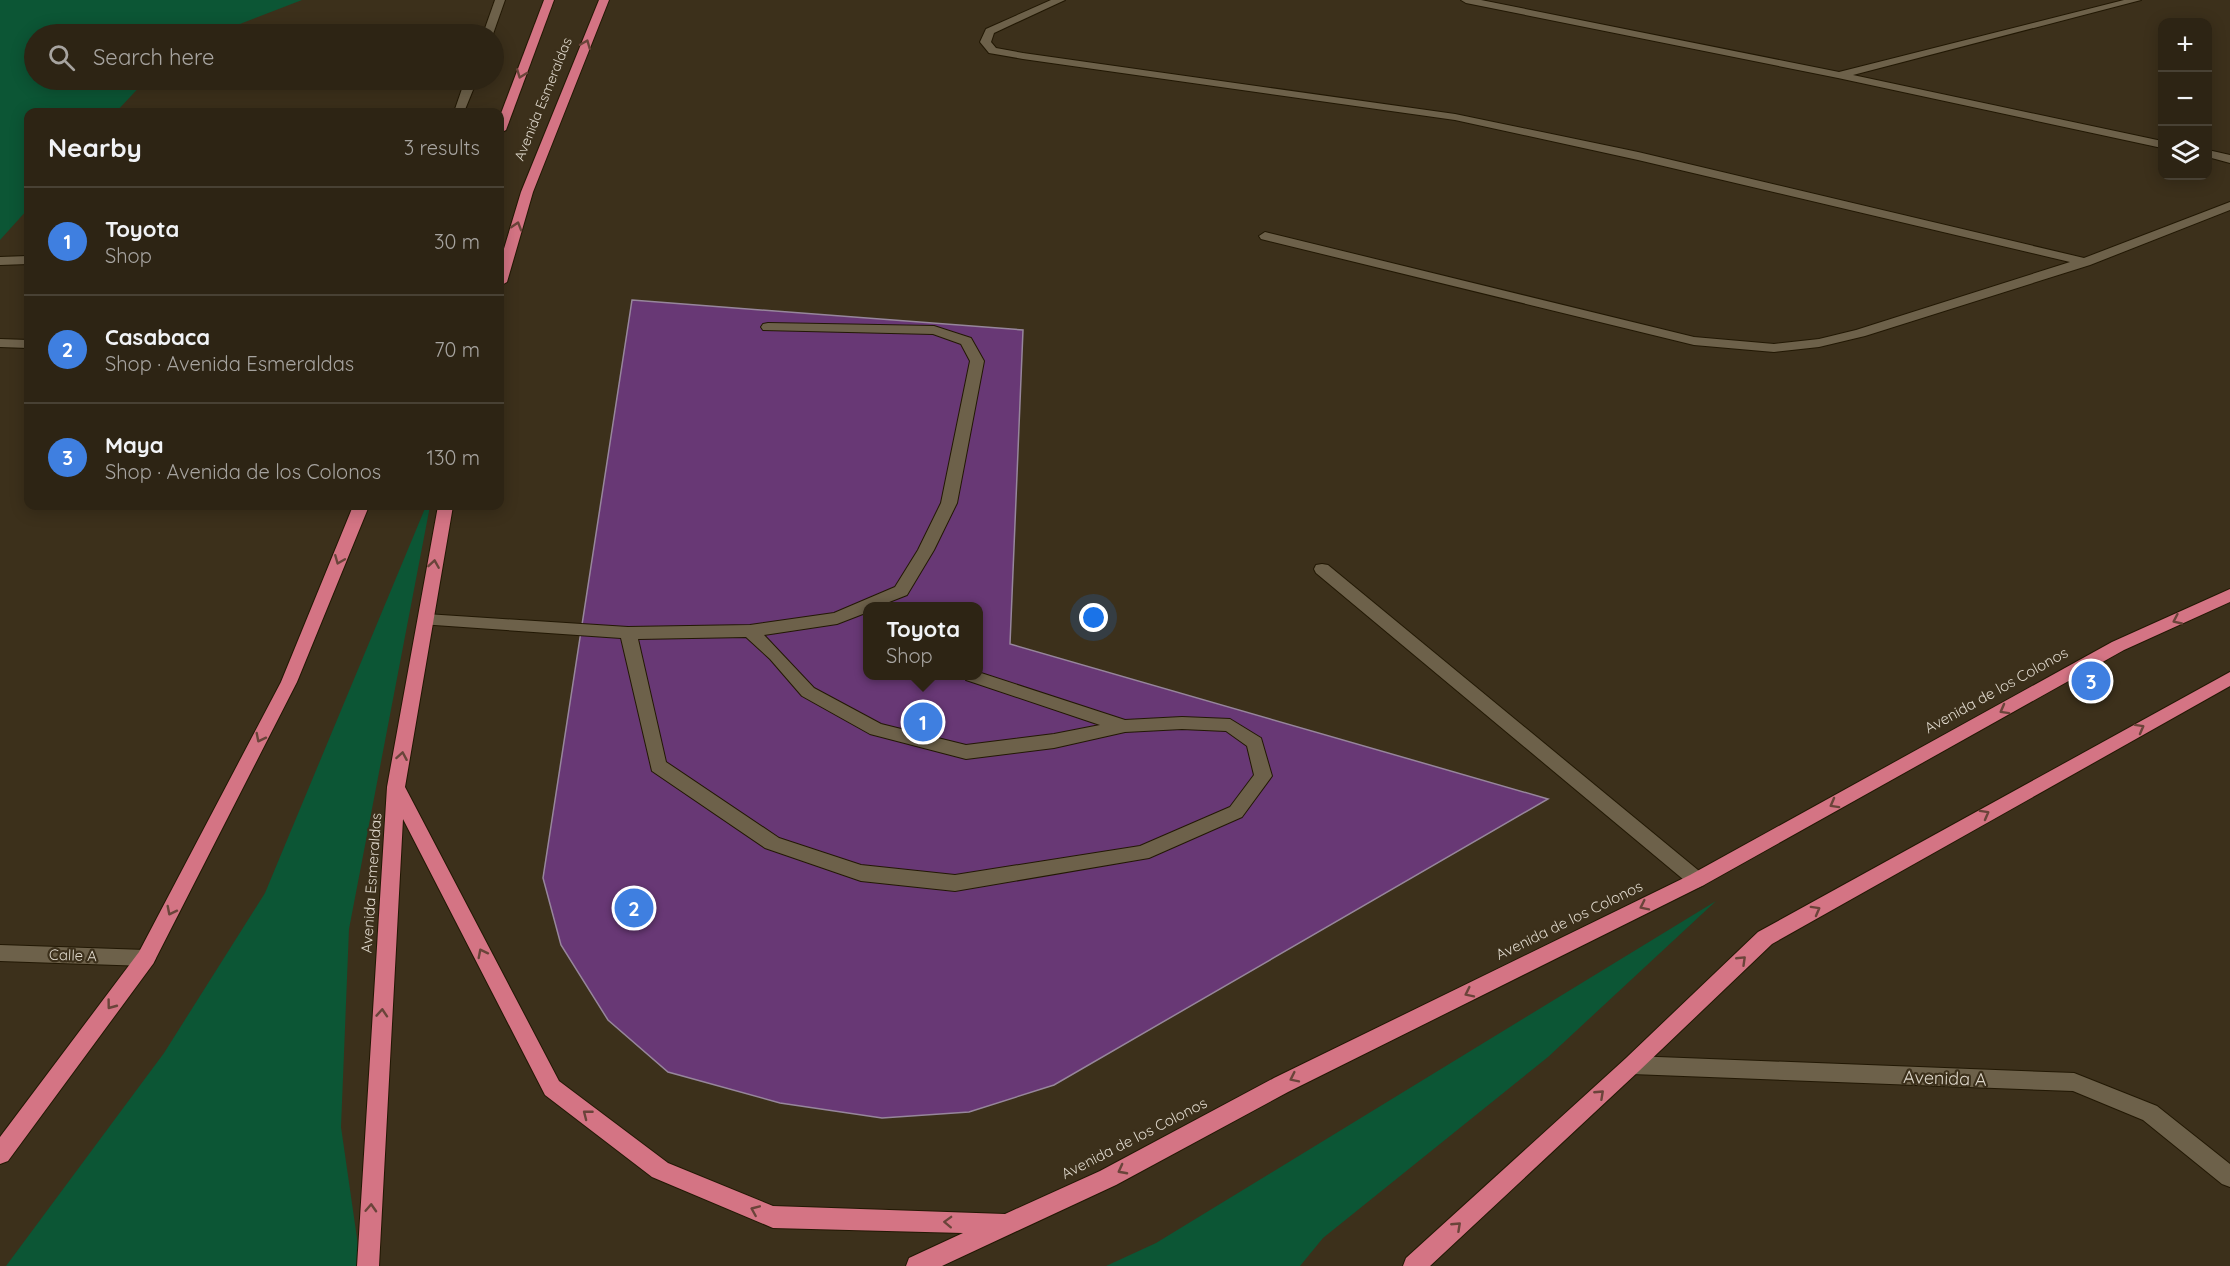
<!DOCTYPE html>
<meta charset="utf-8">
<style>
body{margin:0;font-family:Quicksand,sans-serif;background:#352c1d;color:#f1f3f6}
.controls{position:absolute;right:18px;top:18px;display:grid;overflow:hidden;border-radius:12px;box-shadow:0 3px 15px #0003}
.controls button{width:54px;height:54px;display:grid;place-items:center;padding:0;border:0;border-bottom:2px solid #484134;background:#2d2414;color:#f1f3f6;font:30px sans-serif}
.you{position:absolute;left:1094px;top:618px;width:21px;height:21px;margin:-15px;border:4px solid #fff;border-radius:50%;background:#1a73e8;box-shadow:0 0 0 9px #1a73e833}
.badge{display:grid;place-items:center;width:39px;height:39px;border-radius:50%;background:#53d396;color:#fff;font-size:20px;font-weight:700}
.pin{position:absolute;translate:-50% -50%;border:3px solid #fff;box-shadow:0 2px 6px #0006}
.popup{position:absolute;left:863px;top:602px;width:120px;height:78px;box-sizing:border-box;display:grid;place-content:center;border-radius:12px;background:#2d2414;filter:drop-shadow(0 2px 4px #0005);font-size:20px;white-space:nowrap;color:#a7a4a0}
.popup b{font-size:22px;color:#f1f3f6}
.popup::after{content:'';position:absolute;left:50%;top:100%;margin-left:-12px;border:12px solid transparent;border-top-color:#2d2414}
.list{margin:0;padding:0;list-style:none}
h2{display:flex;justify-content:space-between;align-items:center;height:78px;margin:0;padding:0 24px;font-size:26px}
h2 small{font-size:20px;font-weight:400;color:#a7a4a0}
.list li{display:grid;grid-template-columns:39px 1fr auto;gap:18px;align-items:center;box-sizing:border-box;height:108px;padding:0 24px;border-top:2px solid #484134}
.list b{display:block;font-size:22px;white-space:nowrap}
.list p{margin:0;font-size:20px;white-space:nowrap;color:#a7a4a0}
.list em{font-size:20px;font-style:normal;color:#a7a4a0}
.icon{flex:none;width:33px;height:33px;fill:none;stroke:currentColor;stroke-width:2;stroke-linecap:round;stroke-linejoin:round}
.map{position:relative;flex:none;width:2230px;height:1266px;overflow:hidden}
.search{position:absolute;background:#2d2414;box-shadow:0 3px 15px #0003;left:24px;top:24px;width:480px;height:66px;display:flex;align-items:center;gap:15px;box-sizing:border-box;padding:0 21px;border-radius:33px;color:#a7a4a0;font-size:22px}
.panel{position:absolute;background:#2d2414;box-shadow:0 3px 15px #0003;left:24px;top:108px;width:480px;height:402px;border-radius:12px}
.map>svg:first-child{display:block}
.green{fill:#0c5635}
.building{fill:#683875;stroke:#97869c;stroke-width:1.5;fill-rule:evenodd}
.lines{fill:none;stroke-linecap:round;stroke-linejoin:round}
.service-casing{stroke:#221804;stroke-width:2}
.minor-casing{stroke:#221804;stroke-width:2}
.trunk-casing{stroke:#221804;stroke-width:2}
.service{fill:#6d614a;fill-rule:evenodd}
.minor{fill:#6d614a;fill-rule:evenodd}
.trunk{fill:#d47484;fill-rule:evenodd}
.oneway{stroke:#6a443a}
.labels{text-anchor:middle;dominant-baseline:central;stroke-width:4.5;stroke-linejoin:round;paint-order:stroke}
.far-street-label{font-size:14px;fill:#dfd8cc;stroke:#3c301b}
.street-label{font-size:15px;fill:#dfd8cc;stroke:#3c301b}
.near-street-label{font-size:18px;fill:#dfd8cc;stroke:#3c301b}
</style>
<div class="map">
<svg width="2230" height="1266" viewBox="0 0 2230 1266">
<rect width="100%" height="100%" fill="#3c301b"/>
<g class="green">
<path d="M0,0H302L214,34H34V80H146L116,112H28V209L0,240Z"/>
<path d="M426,506H430L349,929L341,1127L361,1266H6L164,1053L265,893Z"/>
<path d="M1716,901L1548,1057L1323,1238L1300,1266H1106L1156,1243Z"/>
</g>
<path class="building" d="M632,300L1023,330L1010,644L1548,799L1054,1085L969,1112L882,1118L780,1103L668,1072L608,1020L561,945L543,878ZM868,606H978V676H868Z"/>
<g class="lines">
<g class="service-casing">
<g id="service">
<path d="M495,0H505L493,34H483Z"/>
<path d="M465,80H477L464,112H454Z"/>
<path d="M28,256V264L0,265V257Z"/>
<path d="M768,323L934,326L971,338L984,361L957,503L934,550L907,595L879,606H868V612L837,624L764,635L814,688L881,724L966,745L1054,734L1100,725L966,680L964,676H978V672L1125,720L1182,717L1230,719L1261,738L1272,776L1242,817L1149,858L955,891L861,881L765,848L652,771L621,638L420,624L418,620L420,616L426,614L628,627L750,625L834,613L895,587L918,550L941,503L970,361L961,344L933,334L763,330L761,327L763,324ZM746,637L770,659L802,696L870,734L966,759L1054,748L1125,732L1182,729L1226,731L1247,746L1254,775L1230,807L1140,846L955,875L861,865L779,838L666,762L638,639Z"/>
<path d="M0,339L28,340V348L0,347Z"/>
<path d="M1322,564L1328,565L1704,875L1706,880L1704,885L1697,888L1690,885L1316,573L1314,569L1316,565Z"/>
</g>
</g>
<g class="minor-casing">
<g id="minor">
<path d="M1051,0H1065L994,33L991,42L996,48L1023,53L1455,114L1638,152L2084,258L2230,202V210L2090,265L1865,336L1819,347L1774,352L1694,345L1261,239L1259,236L1265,232L1694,337L1774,344L1819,339L1856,330L2070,262L1638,160L1455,120L1023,59L989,53L980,42L986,29Z"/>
<path d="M1461,0H1481L1839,72L2124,0H2141L1853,75L2162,141V148L1838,78L1466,3Z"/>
<path d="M2208,150L2230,155V163L2208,157Z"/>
<path d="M0,945L146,950L153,952L156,958L153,964L146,966L0,961Z"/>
<path d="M1632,1056L2074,1073L2157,1106L2230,1164V1187L2222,1184L2143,1120L2073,1091L1632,1074L1625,1071L1622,1065L1625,1059Z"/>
</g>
</g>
<g class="trunk-casing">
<g id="trunk">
<path d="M544,0H554L506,130L500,133V116Z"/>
<path d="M599,0H609L533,192L507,282L500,286V262L521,192Z"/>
<path d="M353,506H369L297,682L153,964L8,1161L0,1164V1137L139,952L281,682Z"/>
<path d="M438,506H453L405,787L559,1081L668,1163L773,1206L1005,1214L1100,1171L1274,1078L1690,875L2112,642L2230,589V602L2124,650L1704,885L1288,1092L1116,1185L942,1266H906L909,1258L963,1233L773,1228L652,1177L545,1095L403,819L379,1266H357L387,787Z"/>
<path d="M2230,672V686L1772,944L1639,1071L1430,1266H1403L1406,1258L1625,1059L1758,932Z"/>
</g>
</g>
<use href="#service" class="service"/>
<use href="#minor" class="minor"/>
<use href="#trunk" class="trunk"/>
</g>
<defs><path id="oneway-chevron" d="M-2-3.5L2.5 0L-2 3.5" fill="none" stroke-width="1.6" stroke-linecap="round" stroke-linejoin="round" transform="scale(1.5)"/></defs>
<g class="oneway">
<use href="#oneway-chevron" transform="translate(586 44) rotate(-68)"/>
<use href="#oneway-chevron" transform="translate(521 74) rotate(111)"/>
<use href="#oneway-chevron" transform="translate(517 226) rotate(-73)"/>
<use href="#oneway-chevron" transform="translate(339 560) rotate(112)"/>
<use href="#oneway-chevron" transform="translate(434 564) rotate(-81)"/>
<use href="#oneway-chevron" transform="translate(2177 620) rotate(155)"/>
<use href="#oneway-chevron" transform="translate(2004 710) rotate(151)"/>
<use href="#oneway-chevron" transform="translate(2140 728) rotate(-29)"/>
<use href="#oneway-chevron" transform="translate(260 738) rotate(117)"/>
<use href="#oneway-chevron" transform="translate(402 756) rotate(-80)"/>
<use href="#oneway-chevron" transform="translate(1834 804) rotate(151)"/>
<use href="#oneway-chevron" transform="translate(1985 814) rotate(-29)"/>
<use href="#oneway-chevron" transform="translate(1644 906) rotate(154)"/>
<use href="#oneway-chevron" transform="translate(1816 910) rotate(-29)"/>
<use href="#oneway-chevron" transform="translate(171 911) rotate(117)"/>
<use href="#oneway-chevron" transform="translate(482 953) rotate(-117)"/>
<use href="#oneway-chevron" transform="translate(1742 960) rotate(-44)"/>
<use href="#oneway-chevron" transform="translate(1469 993) rotate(154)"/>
<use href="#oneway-chevron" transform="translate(111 1005) rotate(127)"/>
<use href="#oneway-chevron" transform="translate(382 1013) rotate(-86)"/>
<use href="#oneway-chevron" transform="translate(1294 1078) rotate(154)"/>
<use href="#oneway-chevron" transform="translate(1600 1094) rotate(-43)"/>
<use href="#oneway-chevron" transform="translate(587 1114) rotate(-142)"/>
<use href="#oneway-chevron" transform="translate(1122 1170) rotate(152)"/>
<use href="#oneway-chevron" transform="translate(371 1208) rotate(-87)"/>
<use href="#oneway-chevron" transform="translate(755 1210) rotate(-157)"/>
<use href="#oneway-chevron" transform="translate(948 1222) rotate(-178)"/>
<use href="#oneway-chevron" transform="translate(1457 1226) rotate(-43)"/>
</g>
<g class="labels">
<g class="far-street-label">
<text transform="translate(543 99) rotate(-68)">Avenida Esmeraldas</text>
</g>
<g class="street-label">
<text transform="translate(1996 690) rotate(-29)">Avenida de los Colonos</text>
<text transform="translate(371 883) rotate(-86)">Avenida Esmeraldas</text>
<text transform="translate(1569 920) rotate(-26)">Avenida de los Colonos</text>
<text transform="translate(73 955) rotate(2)">Calle A</text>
<text transform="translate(1134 1138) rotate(-27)">Avenida de los Colonos</text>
</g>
<g class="near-street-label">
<text transform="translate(1945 1078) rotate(2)">Avenida A</text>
</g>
</g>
</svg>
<div class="controls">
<button>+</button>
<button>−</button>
<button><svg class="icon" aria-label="layers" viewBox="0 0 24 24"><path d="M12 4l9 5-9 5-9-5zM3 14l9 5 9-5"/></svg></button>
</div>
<div class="you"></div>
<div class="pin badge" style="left:923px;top:722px;background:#3f7fe0">1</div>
<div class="popup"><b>Toyota</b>Shop</div>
<div class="pin badge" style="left:634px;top:908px;background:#3f7fe0">2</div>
<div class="pin badge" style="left:2091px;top:681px;background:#3f7fe0">3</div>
<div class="search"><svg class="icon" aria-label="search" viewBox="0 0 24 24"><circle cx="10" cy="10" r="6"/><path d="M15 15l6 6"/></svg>Search here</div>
<section class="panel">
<h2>Nearby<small>3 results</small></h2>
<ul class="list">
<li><span class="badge" style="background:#3f7fe0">1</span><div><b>Toyota</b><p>Shop</p></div><em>30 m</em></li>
<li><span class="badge" style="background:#3f7fe0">2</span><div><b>Casabaca</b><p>Shop · Avenida Esmeraldas</p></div><em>70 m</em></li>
<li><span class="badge" style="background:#3f7fe0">3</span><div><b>Maya</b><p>Shop · Avenida de los Colonos</p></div><em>130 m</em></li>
</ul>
</section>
</div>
